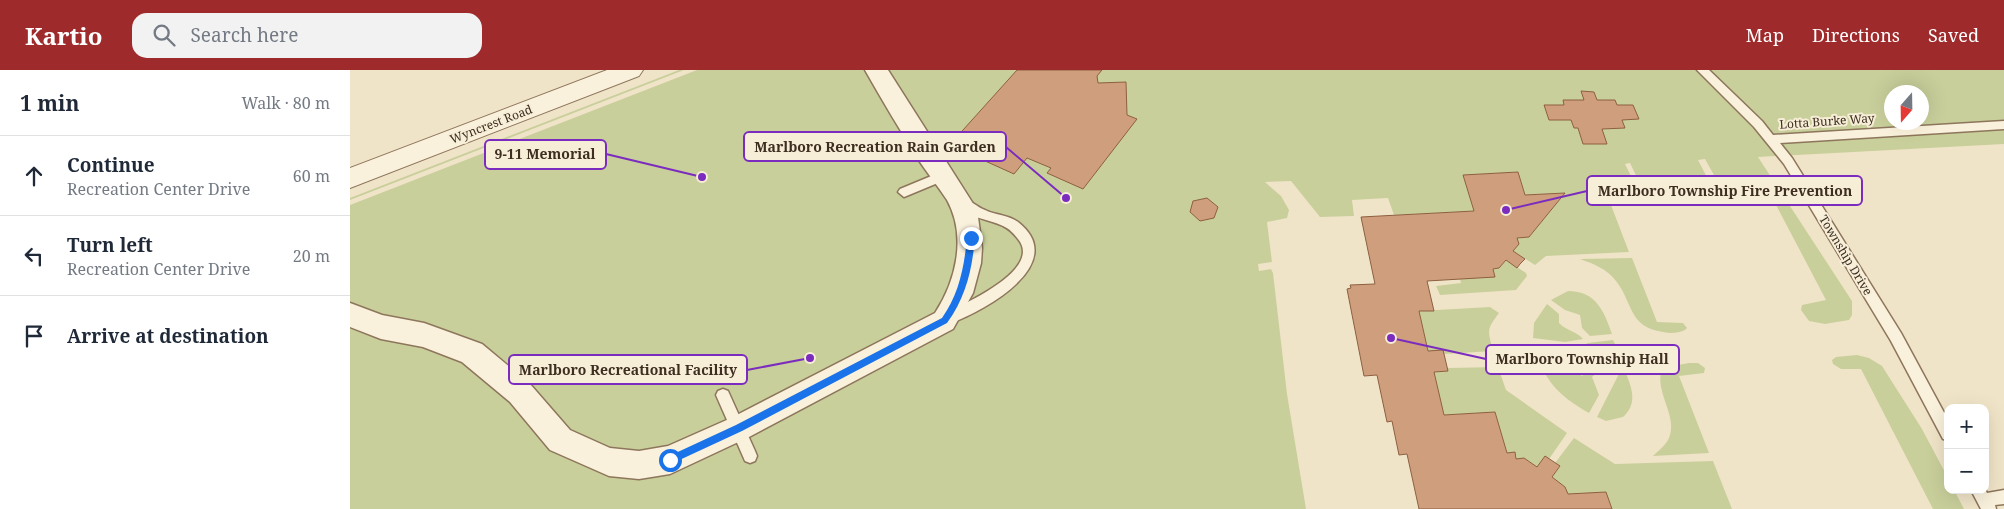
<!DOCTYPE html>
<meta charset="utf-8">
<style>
body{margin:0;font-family:"Noto Serif",serif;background:#f2f2f3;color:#1f2937}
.controls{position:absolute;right:15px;bottom:15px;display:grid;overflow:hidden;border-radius:10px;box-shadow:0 5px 20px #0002}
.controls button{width:45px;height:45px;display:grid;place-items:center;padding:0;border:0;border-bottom:1px solid #e0e1e3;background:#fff;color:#1f2937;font:25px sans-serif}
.compass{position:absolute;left:1534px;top:15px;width:45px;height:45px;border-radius:50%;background:#fff;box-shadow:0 5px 20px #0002;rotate:200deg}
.stop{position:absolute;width:15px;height:15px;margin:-11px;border:4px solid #1a73e8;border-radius:50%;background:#fff}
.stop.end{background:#1a73e8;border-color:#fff;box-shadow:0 1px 5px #0008}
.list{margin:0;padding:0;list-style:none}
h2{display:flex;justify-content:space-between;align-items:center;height:65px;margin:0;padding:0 20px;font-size:21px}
h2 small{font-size:16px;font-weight:400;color:#747a83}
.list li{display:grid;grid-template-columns:32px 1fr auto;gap:15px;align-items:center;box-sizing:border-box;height:80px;padding:0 20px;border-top:1px solid #e0e1e3}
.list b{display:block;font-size:19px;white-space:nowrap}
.list p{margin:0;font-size:16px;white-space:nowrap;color:#747a83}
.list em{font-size:16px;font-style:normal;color:#747a83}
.icon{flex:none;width:28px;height:28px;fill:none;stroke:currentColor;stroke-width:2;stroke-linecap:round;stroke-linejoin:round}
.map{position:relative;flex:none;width:1654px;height:439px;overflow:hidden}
header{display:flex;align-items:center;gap:30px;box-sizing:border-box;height:70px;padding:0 25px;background:#9e2a2b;color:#fff}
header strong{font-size:24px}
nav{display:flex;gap:28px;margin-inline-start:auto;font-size:18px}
.search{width:350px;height:45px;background:#f2f2f3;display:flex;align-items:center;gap:12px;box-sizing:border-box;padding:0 18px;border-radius:15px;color:#747a83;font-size:19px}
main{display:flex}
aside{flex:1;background:#fff}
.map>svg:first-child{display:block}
.green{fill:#c9cf9b;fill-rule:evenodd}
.building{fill:#cf9f7d;stroke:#8d5f41}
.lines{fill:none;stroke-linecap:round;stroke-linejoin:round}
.service-casing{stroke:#8d765c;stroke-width:3}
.minor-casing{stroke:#8d765c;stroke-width:3}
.tertiary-casing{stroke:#8d765c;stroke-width:2}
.service{fill:#faf1dc;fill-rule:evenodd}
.minor{fill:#faf1dc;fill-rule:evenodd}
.tertiary{fill:#faf1dc;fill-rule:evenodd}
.route{fill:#1a73e8}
.labels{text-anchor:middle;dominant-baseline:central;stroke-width:4;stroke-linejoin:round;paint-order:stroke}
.street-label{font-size:12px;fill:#3d2e20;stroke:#f7eed8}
.leader{fill:none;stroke:#7b2cbf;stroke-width:2}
.callout-dot{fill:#7b2cbf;stroke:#f7eed8;stroke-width:2}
.callout{fill:#f7eed8;stroke:#7b2cbf;stroke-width:2}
.callout-label{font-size:14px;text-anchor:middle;font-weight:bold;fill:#3d2e20}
</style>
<header>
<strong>Kartio</strong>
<div class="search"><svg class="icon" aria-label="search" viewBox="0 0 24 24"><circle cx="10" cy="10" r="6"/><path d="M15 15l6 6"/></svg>Search here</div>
<nav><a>Map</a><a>Directions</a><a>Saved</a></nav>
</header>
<main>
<aside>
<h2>1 min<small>Walk · 80 m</small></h2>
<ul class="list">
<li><svg class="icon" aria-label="ahead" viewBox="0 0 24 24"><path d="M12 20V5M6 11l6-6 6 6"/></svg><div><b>Continue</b><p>Recreation Center Drive</p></div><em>60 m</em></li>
<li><svg class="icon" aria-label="left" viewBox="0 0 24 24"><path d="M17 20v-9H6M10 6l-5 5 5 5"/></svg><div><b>Turn left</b><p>Recreation Center Drive</p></div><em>20 m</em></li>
<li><svg class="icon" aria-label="arrive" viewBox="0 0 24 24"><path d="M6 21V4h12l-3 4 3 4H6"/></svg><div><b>Arrive at destination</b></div></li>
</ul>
</aside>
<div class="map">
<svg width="1654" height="439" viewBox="0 0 1654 439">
<rect width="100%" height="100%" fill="#f0e4c8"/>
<g class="green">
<path d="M329,0H334L0,130V128Z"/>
<path d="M347,0H1654V74L1408,87L1502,231V245L1499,250L1475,254L1459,251L1451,240L1452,235L1476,230L1415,114L1370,116L1355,89L1348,90L1362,117L1329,118L1326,111L1317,112L1320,119L1293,120L1280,93L1275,94L1288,120L1256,122L1279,182L1196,186L1185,195L1163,181L1169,174L1167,168L1179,167L1215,123L1175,125L1168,102L1113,105L1124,141L1044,145L1038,128L1002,130L1004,146L970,147L941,111L915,112L931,126L939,140L937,148L917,152L922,192L908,194L909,201L921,199L923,203L937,324L956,439H0V135ZM1542,22H1572V52H1542Z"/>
<path d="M1282,188L1307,252L1333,253L1337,258L1335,260C1329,263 1320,264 1313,262C1278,257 1283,232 1266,211C1257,199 1244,194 1230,189Z"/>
<path d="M1156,190L1176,203L1177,206L1166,220L1090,225L1086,216L1111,213L1110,209L1149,198Z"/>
<path d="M1218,221C1246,221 1254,241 1262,264L1240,266L1232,258L1230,245L1215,240L1201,230Z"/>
<path d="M1197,234L1209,244V253C1217,261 1226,261 1233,269L1215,272L1183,268L1184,253Z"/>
<path d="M1140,237L1149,243C1136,260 1138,260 1143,281L1094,284L1078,281L1069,241Z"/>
<path d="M1263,270L1266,276L1243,282L1222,297L1232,306L1258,287L1269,285L1271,289L1261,290L1242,307L1249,325L1239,343C1207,325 1194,310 1184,275L1228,278L1238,273Z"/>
<path d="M1507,285L1519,288L1532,296L1572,359L1598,408V420H1604L1614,439H1583L1511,299H1491L1483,294L1482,290L1486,287Z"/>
<path d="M1339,293H1348L1355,298L1354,303L1329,306L1359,383L1303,386C1308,381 1316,375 1319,368C1328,347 1306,324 1311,302L1317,297Z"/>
<path d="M1273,296C1280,314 1290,332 1273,347L1256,351L1247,347Z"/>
<path d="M1148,297L1156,320L1217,363L1199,389L1195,386L1187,397L1174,388L1166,389L1165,383H1157L1145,342L1094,345L1084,302L1097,301V298Z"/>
<path d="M1224,368L1265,394L1363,391L1382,439H1262L1256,422L1218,424L1215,417L1202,407L1210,397L1205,393Z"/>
</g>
<g class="building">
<path d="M667,0H752L747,6L748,13L776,12L777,45L787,49L733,119L697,103L701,98L677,88L664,104L633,90L637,85L604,70Z"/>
<path d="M1231,21L1244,22L1247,30H1265L1267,35H1283L1289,49L1272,50L1275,58L1252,59L1257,74H1233L1228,58H1224L1221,50H1199L1194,35H1214L1213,30H1234Z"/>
<path d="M1168,102L1175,125L1215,123L1179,167L1167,168L1169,174L1163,181L1175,189L1170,194L1167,198L1156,190L1149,198L1143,199L1145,207L1077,211L1084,241H1069L1078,281L1093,280L1094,284L1098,301L1084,302L1094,345L1145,342L1157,383L1165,382L1166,389L1174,388L1187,397L1195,386L1210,396L1202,407L1215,417L1218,424L1256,422L1262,439H1069L1057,384L1049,385L1042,351L1037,352L1027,305L1014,306L997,219L1001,218L1000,215L1025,214L1011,147L1124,141L1113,105Z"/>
<path d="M857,128L868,137L864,148L850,151L840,142L843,131Z"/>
</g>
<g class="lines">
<g class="service-casing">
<g id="service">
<path d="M1347,0H1359L1412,51L1423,65L1654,51V59L1430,73L1442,88L1551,263L1598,350V370L1593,369L1541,271L1434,94L1404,57Z"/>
<path d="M591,102L595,104L597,107L595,110L554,127L548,122L550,119Z"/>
<path d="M612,127C620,130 627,137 635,140C645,145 659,145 668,152C720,193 636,240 601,253L596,251L595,247L596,243C616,233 693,199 668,169C663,163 660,159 653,156C639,149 615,148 606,132Z"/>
<path d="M373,319L378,321L405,381L407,386L405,391L400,393L395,391L366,325L368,321Z"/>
<path d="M1635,419L1637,423L1654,420V434L1645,435L1646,439H1631L1621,420Z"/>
</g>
</g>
<g class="minor-casing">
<path id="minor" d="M515,0H538L622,132L628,147L632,178L631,193L623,223L603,259L399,367L320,404L289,409L259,406L200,380L160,332L112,292L73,277L31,269L0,257V233L32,245L74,253L132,274L180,314L220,360L260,378L289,381L318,376L379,349L585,243C606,211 617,166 597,130C588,116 577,103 568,89C550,60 532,30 515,0Z"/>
</g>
<g class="tertiary-casing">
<path id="tertiary" d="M257,0H293L289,6L0,118V98Z"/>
</g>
<use href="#service" class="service"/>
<use href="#minor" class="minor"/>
<use href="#tertiary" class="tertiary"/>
</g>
<path class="route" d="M621,165L625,168C622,200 616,227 597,253L392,361L323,393H317V387L386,355L592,248C609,224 614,198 617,168Z"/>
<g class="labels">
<g class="street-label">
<text transform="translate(1477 51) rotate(-4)">Lotta Burke Way</text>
<text transform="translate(141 54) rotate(-21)">Wyncrest Road</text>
<text transform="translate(1496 185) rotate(59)">Township Drive</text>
</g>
</g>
<path class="leader" d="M716 128L656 77M352 107L256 84M1156 140L1237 121M1041 268L1136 289M460 288L397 300"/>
<g class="callout-dot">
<circle cx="716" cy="128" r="5"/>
<circle cx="352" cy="107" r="5"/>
<circle cx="1156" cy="140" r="5"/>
<circle cx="1041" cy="268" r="5"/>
<circle cx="460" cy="288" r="5"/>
</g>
<g class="callout">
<rect x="394" y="62" width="262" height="29" rx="5"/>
<rect x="135" y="70" width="121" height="29" rx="5"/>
<rect x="1237" y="106" width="275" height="29" rx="5"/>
<rect x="1136" y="275" width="193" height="29" rx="5"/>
<rect x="159" y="285" width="238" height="29" rx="5"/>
</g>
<g class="callout-label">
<text x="525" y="82">Marlboro Recreation Rain Garden</text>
<text x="195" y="89">9-11 Memorial</text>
<text x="1375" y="126">Marlboro Township Fire Prevention</text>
<text x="1232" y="294">Marlboro Township Hall</text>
<text x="278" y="305">Marlboro Recreational Facility</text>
</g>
</svg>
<div class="controls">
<button>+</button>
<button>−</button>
</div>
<svg class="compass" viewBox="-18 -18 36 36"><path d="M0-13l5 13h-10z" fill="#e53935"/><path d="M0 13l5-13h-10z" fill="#747a83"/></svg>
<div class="stop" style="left:320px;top:390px"></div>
<div class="stop end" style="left:621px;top:168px"></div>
</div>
</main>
